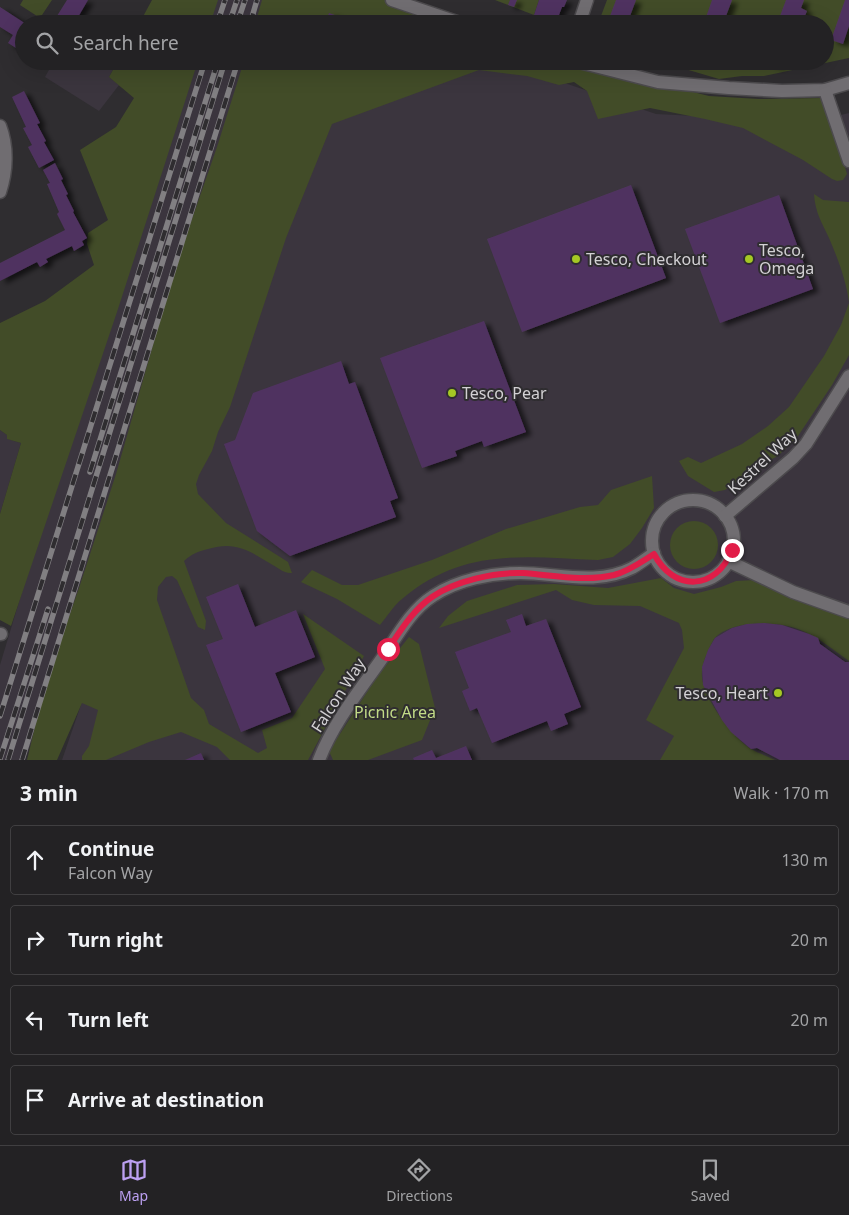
<!DOCTYPE html>
<meta charset="utf-8">
<style>
body{margin:0;font-family:"Noto Sans",sans-serif;background:#2b2a2c;color:#f1f3f6}
.stop{position:absolute;width:15px;height:15px;margin:-11px;border:4px solid #e11d48;border-radius:50%;background:#fff}
.stop.end{background:#e11d48;border-color:#fff;box-shadow:0 1px 5px #0008}
.list{margin:0;padding:0;list-style:none}
h2{display:flex;justify-content:space-between;align-items:center;height:65px;margin:0;padding:0 20px;font-size:21px}
h2 small{font-size:16px;font-weight:400;color:#a3a4a6}
.list li{display:grid;grid-template-columns:32px 1fr auto;gap:15px;align-items:center;box-sizing:border-box;height:70px;margin:0 10px 10px;padding:0 10px;border:1px solid #403f41;border-radius:5px}
.list b{display:block;font-size:19px;white-space:nowrap}
.list p{margin:0;font-size:16px;white-space:nowrap;color:#a3a4a6}
.list em{font-size:16px;font-style:normal;color:#a3a4a6}
.icon{flex:none;width:28px;height:28px;fill:none;stroke:currentColor;stroke-width:2;stroke-linecap:round;stroke-linejoin:round}
.map{position:relative;flex:none;width:849px;height:760px;overflow:hidden}
.search{position:absolute;background:#232224;box-shadow:0 5px 20px #0002;left:15px;right:15px;top:15px;height:55px;display:flex;align-items:center;gap:12px;box-sizing:border-box;padding:0 18px;border-radius:28px;color:#a3a4a6;font-size:19px}
.sheet{height:385px;background:#232224}
nav{display:flex;justify-content:space-around;align-items:center;box-sizing:border-box;height:70px;border-top:1px solid #403f41;background:#232224;font-size:14px;color:#a3a4a6}
nav a{display:grid;justify-items:center;gap:2px}
nav .on{color:#bca0f2}
.map>svg:first-child{display:block}
.built{fill:#3b353e}
.green{fill:#424c28}
.building{fill:#503360;filter:url(#shadow)}
.lines{fill:none;stroke-linecap:round;stroke-linejoin:round}
.minor-casing{stroke:#4c4a4d;stroke-width:15}
.minor{stroke:#706d71;stroke-width:12}
.rail-casing{stroke:#817f82;stroke-width:5.5}
.rail{stroke:#2f2d30;stroke-width:4;stroke-dasharray:11;stroke-linecap:butt}
.route{stroke:#e11d48;stroke-width:6}
.poi-dot{fill:#a5c824;stroke:#2f2d30;stroke-width:2}
.labels{text-anchor:middle;dominant-baseline:central;stroke-width:4;stroke-linejoin:round;paint-order:stroke}
.poi-label{font-size:16px;fill:#d3d1d4;stroke:#2f2d30;text-anchor:start}
.street-label{font-size:16px;fill:#d3d1d4;stroke:#2f2d30}
.park-label{font-size:16px;fill:#c2db87;stroke:#2f2d30}
</style>
<div class="map">
<svg width="849" height="760" viewBox="0 0 849 760">
<defs>
<filter id="shadow"><feDropShadow dx="5.5" dy="3" stdDeviation="2.5" flood-color="#0009"/></filter>
</defs>
<rect width="100%" height="100%" fill="#2f2d30"/>
<g class="built">
<path d="M201,0H272L265,24H194Z"/>
<path d="M54,61H102L114,68L109,77L119,85L99,111L45,77Z"/>
<path d="M182,61H254L63,656L25,760H0V665Z"/>
<path d="M489,61L538,74L656,114L812,122L849,113V760H62L83,699L169,526L331,119Z"/>
<path d="M0,430L7,435L8,439L21,443L0,514Z"/>
</g>
<g class="green">
<path d="M23,0H52L40,18L20,5Z"/>
<path d="M152,0H218L210,24H139Z"/>
<path d="M262,0H404L480,24H255Z"/>
<path d="M495,0H539L534,15Z"/>
<path d="M607,0H849V58L764,76H742L719,79L658,61H825V24H598Z"/>
<path d="M118,61H198L117,312L11,626L0,620V514L21,443L7,439V435L0,430V323L45,301L94,265L87,244L88,233L108,220L80,150L116,127L134,98L109,77Z"/>
<path d="M244,61H590L685,90L709,96L759,99L824,98L847,174L843,180L837,181L832,179L803,160L743,128L705,119L650,108L598,119L587,91L574,82L559,85L527,76L479,70L332,124L286,238L230,407L218,432L212,451L199,475L196,484L198,494L226,523L288,562L292,573C284,574 277,567 271,564C248,550 235,541 208,549C197,552 193,553 184,561L206,621L205,630L198,627L177,580L172,576L166,577L158,587L157,600L191,698L204,710L209,724L258,753L267,748L262,730L292,718L325,669L303,614L364,656L308,760H230L217,747L181,732L149,742L106,760H82V756L89,746L98,710L82,703L57,760H27L52,656L59,646L80,585L116,474L176,265L217,147Z"/>
<path d="M814,194L823,200L849,202V302C846,280 838,259 829,238C822,223 815,212 814,194Z"/>
<path d="M849,303V355L832,385L798,436L778,456L758,466L725,490L714,492L688,476L679,461L688,457L701,463L742,444L768,426L789,407L824,356L841,325Z"/>
<path d="M652,476L654,508L642,528L630,544L613,557L598,560C525,557 463,547 402,599C393,606 387,617 380,625L337,599L301,582L312,570L342,585H358L432,560L506,529L580,507L598,505L611,490Z"/>
<circle cx="694" cy="545" r="24"/>
<path d="M661,578L674,588L694,594L721,587L736,581L755,580L849,617V661C832,649 817,636 798,629C776,621 730,620 714,639C711,644 708,650 706,656C702,665 700,676 704,686C709,705 734,738 751,749C758,753 767,756 775,760H660L674,736L646,720L684,648L682,630L679,623L640,606L594,605L572,600L556,590L439,628L448,616L467,601L517,585L554,584L608,588Z"/>
<path d="M409,637L419,644L435,708L422,740L368,760H333L329,751L376,678Z"/>
</g>
<g class="building">
<path d="M67,0H88L74,24H52Z"/>
<path d="M510,0H517L514,7L508,5Z"/>
<path d="M539,0H567L564,7H562L556,23L534,15Z"/>
<path d="M616,0H636L627,24H607Z"/>
<path d="M712,0H732L723,24L704,23Z"/>
<path d="M786,0H804L801,8L807,11L802,23L797,21L796,24H777Z"/>
<path d="M845,0H849V26L843,44L831,40Z"/>
<path d="M0,7L26,24H24V53L8,43L13,35L0,27Z"/>
<path d="M329,13L343,18L341,24H325Z"/>
<path d="M764,61H781L779,67Z"/>
<path d="M24,91L40,123L37,124L46,141L44,142L54,160L39,168L28,147L32,145L23,128L26,127L12,97Z"/>
<path d="M55,163L63,179L61,180L68,194L66,195L74,211L73,212L87,238L82,241L84,245L74,251L72,246L46,259L48,262L40,267L37,262L0,281V263L65,230L57,214L59,212L47,184L50,183L43,170Z"/>
<path d="M631,185L666,278L522,332L487,239Z"/>
<path d="M779,195L813,289L720,323L685,229Z"/>
<path d="M484,321L526,432L484,447L482,441L455,451L457,456L422,468L380,358Z"/>
<path d="M341,361L349,384L355,382L398,498L390,501L396,517L290,556L257,531L224,444L235,440L253,393Z"/>
<path d="M238,584L255,627L296,610L315,657L275,673L291,712L241,732L206,645L223,639L206,597Z"/>
<path d="M522,614L526,626L546,619L581,707L564,714L568,724L551,731L547,721L492,743L477,708L470,711L462,691L469,688L455,652L511,632L506,620Z"/>
<path d="M764,623L782,625L809,634L818,638L820,644L845,662H849V760H780L757,748L751,749L731,732L722,720L703,685L702,667L708,650L715,638L732,628L747,624Z"/>
<path d="M466,746L472,760H414L413,758L432,750L436,758Z"/>
<path d="M201,753L204,760H185Z"/>
</g>
<g class="lines">
<g class="minor-casing">
<g id="minor">
<path d="M392,0L463,24"/>
<path d="M579,24L587,0"/>
<path d="M575,61L658,82L729,88L782,91L825,90L849,83"/>
<path d="M825,90L849,161"/>
<path d="M0,126C8,147 7,171 0,192"/>
<circle cx="693" cy="541" r="41"/>
<path d="M725,516L793,458L806,444L849,376"/>
<path d="M728,561L793,592L849,612"/>
<path d="M0,634H1"/>
<path d="M319,760C333,723 360,690 383,657C397,636 411,610 433,596C457,580 491,573 520,573C556,573 597,586 632,568C639,564 647,558 654,553"/>
</g>
</g>
<use href="#minor" class="minor"/>
<g class="rail-casing">
<g id="rail">
<path d="M217,24L225,0"/>
<path d="M229,24L237,0"/>
<path d="M237,24L245,0"/>
<path d="M250,24L257,0"/>
<path d="M90,472L218,61"/>
<path d="M0,716L205,61"/>
<path d="M0,759L48,609"/>
<path d="M8,760L225,61"/>
<path d="M22,760L238,61"/>
</g>
</g>
<use href="#rail" class="rail"/>
</g>
<g class="lines">
<path class="route" d="M388,649C401,630 413,610 432,597C455,581 495,572 523,573C552,575 585,582 614,575C629,571 641,562 654,554C674,592 716,591 732,550"/>
</g>
<g class="poi-dot">
<circle cx="576" cy="259" r="5"/>
<circle cx="749" cy="259" r="5"/>
<circle cx="452" cy="393" r="5"/>
<circle cx="778" cy="693" r="5"/>
</g>
<g class="labels">
<g class="poi-label">
<text x="759" y="250">Tesco,<tspan x="759" dy="18">Omega</tspan></text>
<text x="586" y="259">Tesco, Checkout</text>
<text x="462" y="393">Tesco, Pear</text>
<text x="768" y="693" text-anchor="end">Tesco, Heart</text>
</g>
<g class="street-label">
<text transform="translate(762 461) rotate(-43)">Kestrel Way</text>
<text transform="translate(338 695) rotate(-57)">Falcon Way</text>
</g>
<g class="park-label">
<text x="395" y="712">Picnic Area</text>
</g>
</g>
</svg>
<div class="stop" style="left:388px;top:649px"></div>
<div class="stop end" style="left:732px;top:550px"></div>
<div class="search"><svg class="icon" aria-label="search" viewBox="0 0 24 24"><circle cx="10" cy="10" r="6"/><path d="M15 15l6 6"/></svg>Search here</div>
</div>
<section class="sheet">
<h2>3 min<small>Walk · 170 m</small></h2>
<ul class="list">
<li><svg class="icon" aria-label="ahead" viewBox="0 0 24 24"><path d="M12 20V5M6 11l6-6 6 6"/></svg><div><b>Continue</b><p>Falcon Way</p></div><em>130 m</em></li>
<li><svg class="icon" aria-label="right" viewBox="0 0 24 24"><path d="M7 20v-9h11M14 6l5 5-5 5"/></svg><div><b>Turn right</b></div><em>20 m</em></li>
<li><svg class="icon" aria-label="left" viewBox="0 0 24 24"><path d="M17 20v-9H6M10 6l-5 5 5 5"/></svg><div><b>Turn left</b></div><em>20 m</em></li>
<li><svg class="icon" aria-label="arrive" viewBox="0 0 24 24"><path d="M6 21V4h12l-3 4 3 4H6"/></svg><div><b>Arrive at destination</b></div></li>
</ul>
</section>
<nav>
<a class="on"><svg class="icon" aria-label="map" viewBox="0 0 24 24"><path d="M3 6l6-2 6 2 6-2v14l-6 2-6-2-6 2zM9 4v14M15 6v14"/></svg>Map</a>
<a><svg class="icon" aria-label="directions" viewBox="0 0 24 24"><path d="M12 3l9 9-9 9-9-9zM9 14v-3h6M13 9l2 2-2 2"/></svg>Directions</a>
<a><svg class="icon" aria-label="saved" viewBox="0 0 24 24"><path d="M7 4h10v16l-5-4-5 4z"/></svg>Saved</a>
</nav>
